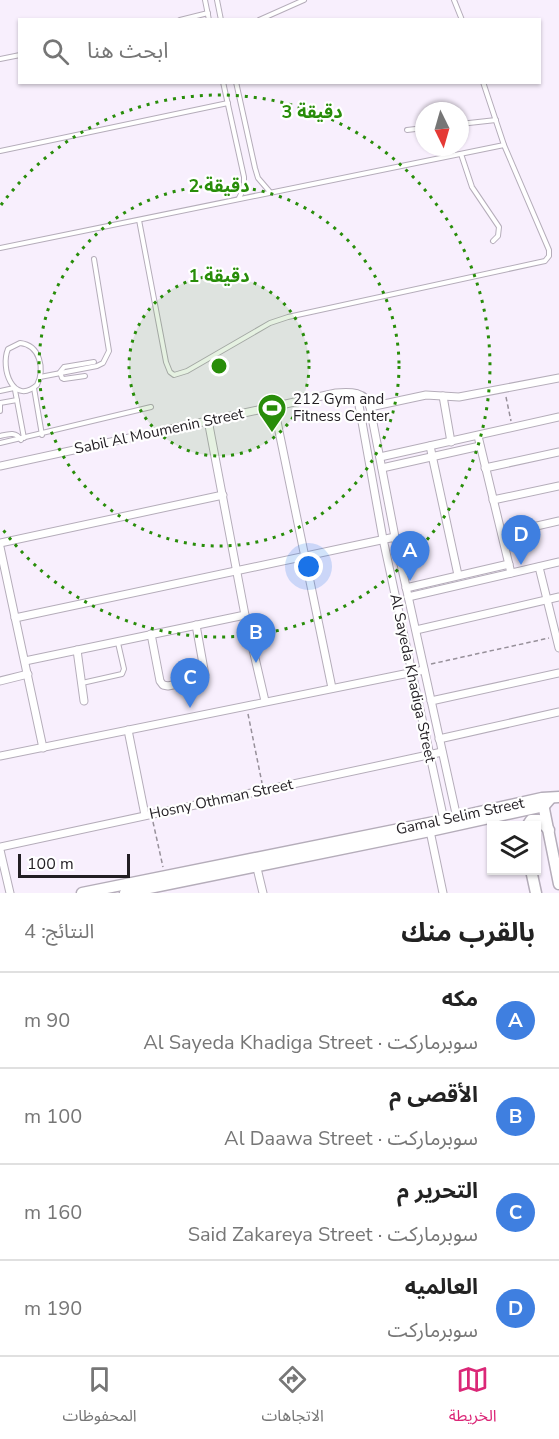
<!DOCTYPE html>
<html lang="ar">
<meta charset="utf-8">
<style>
body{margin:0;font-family:"Nunito Sans","Noto Sans Arabic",sans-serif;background:#f2f2f2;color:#222;direction:rtl}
.controls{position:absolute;right:18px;bottom:18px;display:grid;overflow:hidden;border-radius:0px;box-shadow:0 2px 4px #0004}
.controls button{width:54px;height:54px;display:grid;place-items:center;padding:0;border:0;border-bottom:2px solid #e0e0e0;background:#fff;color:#222;font:30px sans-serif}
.compass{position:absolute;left:415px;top:102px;width:54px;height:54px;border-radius:50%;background:#fff;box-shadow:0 2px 4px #0004;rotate:175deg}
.scale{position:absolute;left:18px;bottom:15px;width:112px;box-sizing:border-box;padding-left:6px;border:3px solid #221e23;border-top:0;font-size:16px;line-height:21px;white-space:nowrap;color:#221e23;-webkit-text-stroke:4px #fff;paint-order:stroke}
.you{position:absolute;left:309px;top:567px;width:21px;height:21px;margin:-15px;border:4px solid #fff;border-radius:50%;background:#1a73e8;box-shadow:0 0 0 9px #1a73e833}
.badge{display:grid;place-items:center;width:39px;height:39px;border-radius:50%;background:#db2777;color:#fff;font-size:20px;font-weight:700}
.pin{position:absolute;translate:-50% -50px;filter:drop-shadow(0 2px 3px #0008)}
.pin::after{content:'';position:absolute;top:32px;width:21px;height:18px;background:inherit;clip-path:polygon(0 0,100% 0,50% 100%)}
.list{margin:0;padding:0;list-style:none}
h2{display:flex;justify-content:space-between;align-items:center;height:78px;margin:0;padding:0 24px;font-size:26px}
h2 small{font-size:20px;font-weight:400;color:#767676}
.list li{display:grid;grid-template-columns:39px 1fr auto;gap:18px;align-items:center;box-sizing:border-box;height:96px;padding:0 24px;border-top:2px solid #e0e0e0}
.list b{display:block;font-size:22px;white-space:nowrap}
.list p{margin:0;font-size:20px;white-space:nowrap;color:#767676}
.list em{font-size:20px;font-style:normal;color:#767676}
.icon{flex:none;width:33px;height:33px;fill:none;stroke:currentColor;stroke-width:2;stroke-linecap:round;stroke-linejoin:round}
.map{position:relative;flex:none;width:559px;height:893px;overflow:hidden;direction:ltr}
.search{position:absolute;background:#fff;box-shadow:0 2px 4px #0004;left:18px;right:18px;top:18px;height:66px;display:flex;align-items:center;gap:15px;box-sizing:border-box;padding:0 21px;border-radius:0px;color:#767676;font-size:22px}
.sheet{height:462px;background:#fff}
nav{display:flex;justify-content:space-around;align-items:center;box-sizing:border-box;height:84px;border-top:2px solid #e0e0e0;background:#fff;font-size:16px;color:#767676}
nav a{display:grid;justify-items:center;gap:3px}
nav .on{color:#db2777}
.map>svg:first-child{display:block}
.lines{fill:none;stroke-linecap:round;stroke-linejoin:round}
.service-casing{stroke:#b5adba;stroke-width:6}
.minor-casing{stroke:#b5adba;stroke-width:9}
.secondary-casing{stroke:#b5adba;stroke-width:13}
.path{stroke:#97909a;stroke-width:1.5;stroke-dasharray:4.5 3;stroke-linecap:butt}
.service{stroke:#fff;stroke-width:4}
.minor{stroke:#fff;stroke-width:7}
.secondary{stroke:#fff;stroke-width:10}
.ring{fill:none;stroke:#288d09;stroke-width:3;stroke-dasharray:3 6}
.labels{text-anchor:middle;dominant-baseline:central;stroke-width:4.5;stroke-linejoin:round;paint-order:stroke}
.poi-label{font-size:15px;fill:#221e23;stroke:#fff;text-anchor:start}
.street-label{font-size:15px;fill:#221e23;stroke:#fff}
.centre{fill:#288d09;stroke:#fff;stroke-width:3}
.ring-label{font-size:18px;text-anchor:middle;font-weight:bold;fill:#288d09;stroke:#fff;stroke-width:4.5;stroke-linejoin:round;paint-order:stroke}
</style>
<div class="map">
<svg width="559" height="893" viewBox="0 0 559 893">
<rect width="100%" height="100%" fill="#f8effd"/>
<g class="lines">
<g class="service-casing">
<g id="service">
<path d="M205,0L209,20"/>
<path d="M217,0L221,20"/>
<path d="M454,0L462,20"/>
<path d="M180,20L208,13"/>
<path d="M259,20L304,0"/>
<path d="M0,59L20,55"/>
<path d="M223,82L244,177V188L239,198"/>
<path d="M236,82L255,168L258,178L270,192"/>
<path d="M460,124L496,120"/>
<path d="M407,130L424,128"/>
<path d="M0,151L228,103"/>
<path d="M461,154L472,187L499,227L498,236L493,241"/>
<path d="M139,220L166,362L170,372L174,375L187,371L270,323L288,317L545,261L549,256V250L504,145L483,82"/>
<path d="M0,248L504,145"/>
<path d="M20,343C40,345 45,369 37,385C13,406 0,368 8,349Z"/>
<path d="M85,376L64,379L62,378L60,372L64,367L94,362"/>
<path d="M40,377L97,366L103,363L109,351L94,259"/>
<path d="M34,388L42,435"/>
<path d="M15,390L24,438"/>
<path d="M0,391L14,388"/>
<path d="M0,403L17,400"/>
<path d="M0,411V403"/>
<path d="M0,436C8,434 16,431 21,440"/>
<path d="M0,443L151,407"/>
<path d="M82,683L122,674L124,669L118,643"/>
</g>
</g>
<g class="minor-casing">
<g id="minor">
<path d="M357,394L383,539L444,820"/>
<path d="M443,396L451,442"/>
<path d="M274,407L332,688"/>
<path d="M370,407L395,537L457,818"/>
<path d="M208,420L245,615L265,701"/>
<path d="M478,436L511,573"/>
<path d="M430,446L458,575"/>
<path d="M380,457L559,417"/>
<path d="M0,466L336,393C350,392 366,391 370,407L426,395L459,397L559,378"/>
<path d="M382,468L480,446"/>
<path d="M485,468L559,452"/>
<path d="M493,500L559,486"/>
<path d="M502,534L559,521"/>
<path d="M0,543L223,495"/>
<path d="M0,547L43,748"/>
<path d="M539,567L559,648"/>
<path d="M406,588L509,564"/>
<path d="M408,597L559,562"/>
<path d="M15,618L395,537"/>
<path d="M416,630L559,597"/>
<path d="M151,634L160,681L163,685L168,686L202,679L205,675L196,625"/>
<path d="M77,650L84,701"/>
<path d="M25,661L245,615"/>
<path d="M0,681L28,674"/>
<path d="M431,701L559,673"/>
<path d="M128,730L145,815"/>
<path d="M439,739L559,712"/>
<path d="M0,756L424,670"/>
<path d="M430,831L443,893"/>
<path d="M0,847L442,752"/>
<path d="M0,850L10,893"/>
<path d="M256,864L263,893"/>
</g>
</g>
<g class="secondary-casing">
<g id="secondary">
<path d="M542,799L559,884"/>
<path d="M527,826L531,820H539L549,830"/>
<path d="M531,870L536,893"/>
<path d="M82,893L444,820L542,798L559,797"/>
<path d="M125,893L430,831L544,806L550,799"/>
</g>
</g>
<g class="path">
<path d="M506,397L511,421"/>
<path d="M431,664L549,638"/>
<path d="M248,714L262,783"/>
<path d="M153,822L163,867"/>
</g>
<use href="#service" class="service"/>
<use href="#minor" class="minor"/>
<use href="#secondary" class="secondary"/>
</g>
<circle cx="219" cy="366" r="90" fill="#288d09" fill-opacity=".12"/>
<g class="ring">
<circle cx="219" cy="366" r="90"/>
<circle cx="219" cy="366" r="180"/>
<path d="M1 205A271 271 0 1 1 1 527"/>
</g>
<defs>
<g id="stadium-pin" transform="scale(1.5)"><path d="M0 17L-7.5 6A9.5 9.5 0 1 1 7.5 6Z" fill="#288d09" stroke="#fff"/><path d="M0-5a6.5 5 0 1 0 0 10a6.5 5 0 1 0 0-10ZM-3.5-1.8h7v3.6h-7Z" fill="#fff"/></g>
</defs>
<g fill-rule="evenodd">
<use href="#stadium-pin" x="272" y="408"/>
</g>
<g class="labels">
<g class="poi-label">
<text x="293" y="399">212 Gym and<tspan x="293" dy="17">Fitness Center</tspan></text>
</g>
<g class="street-label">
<text transform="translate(159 431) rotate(-12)">Sabil Al Moumenin Street</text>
<text transform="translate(413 678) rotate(78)">Al Sayeda Khadiga Street</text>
<text transform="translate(221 799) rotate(-12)">Hosny Othman Street</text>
<text transform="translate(460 816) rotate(-12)">Gamal Selim Street</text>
</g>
</g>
<circle cx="219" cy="366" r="9" class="centre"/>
<g class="ring-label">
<text x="312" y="118">3 دقيقة</text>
<text x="219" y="192">2 دقيقة</text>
<text x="219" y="282">1 دقيقة</text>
</g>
</svg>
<div class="controls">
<button><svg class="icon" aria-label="layers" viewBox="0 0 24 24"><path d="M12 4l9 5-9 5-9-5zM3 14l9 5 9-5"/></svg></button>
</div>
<svg class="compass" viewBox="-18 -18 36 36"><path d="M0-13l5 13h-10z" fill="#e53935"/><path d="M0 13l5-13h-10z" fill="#767676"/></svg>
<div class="scale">100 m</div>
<div class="you"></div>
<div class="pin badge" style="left:410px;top:581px;background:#3f7fe0">A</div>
<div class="pin badge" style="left:256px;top:663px;background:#3f7fe0">B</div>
<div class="pin badge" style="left:190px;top:708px;background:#3f7fe0">C</div>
<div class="pin badge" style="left:521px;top:565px;background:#3f7fe0">D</div>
<div class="search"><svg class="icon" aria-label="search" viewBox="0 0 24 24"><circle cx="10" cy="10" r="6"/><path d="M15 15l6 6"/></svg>ابحث هنا</div>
</div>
<section class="sheet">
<h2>بالقرب منك<small>النتائج: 4</small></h2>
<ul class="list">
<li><span class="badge" style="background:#3f7fe0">A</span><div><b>مكه</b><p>سوبرماركت · Al Sayeda Khadiga Street</p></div><em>90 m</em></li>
<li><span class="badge" style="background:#3f7fe0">B</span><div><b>الأقصى م</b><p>سوبرماركت · Al Daawa Street</p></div><em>100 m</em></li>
<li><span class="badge" style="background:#3f7fe0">C</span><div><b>التحرير م</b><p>سوبرماركت · Said Zakareya Street</p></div><em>160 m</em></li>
<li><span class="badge" style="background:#3f7fe0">D</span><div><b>العالميه</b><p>سوبرماركت</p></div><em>190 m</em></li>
</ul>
</section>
<nav>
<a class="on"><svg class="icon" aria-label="map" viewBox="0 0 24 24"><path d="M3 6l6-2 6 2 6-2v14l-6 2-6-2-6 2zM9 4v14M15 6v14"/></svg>الخريطة</a>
<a><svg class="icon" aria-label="directions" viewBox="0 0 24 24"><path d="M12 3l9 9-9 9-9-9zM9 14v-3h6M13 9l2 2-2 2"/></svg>الاتجاهات</a>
<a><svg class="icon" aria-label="saved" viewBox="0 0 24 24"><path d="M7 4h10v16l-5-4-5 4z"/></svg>المحفوظات</a>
</nav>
